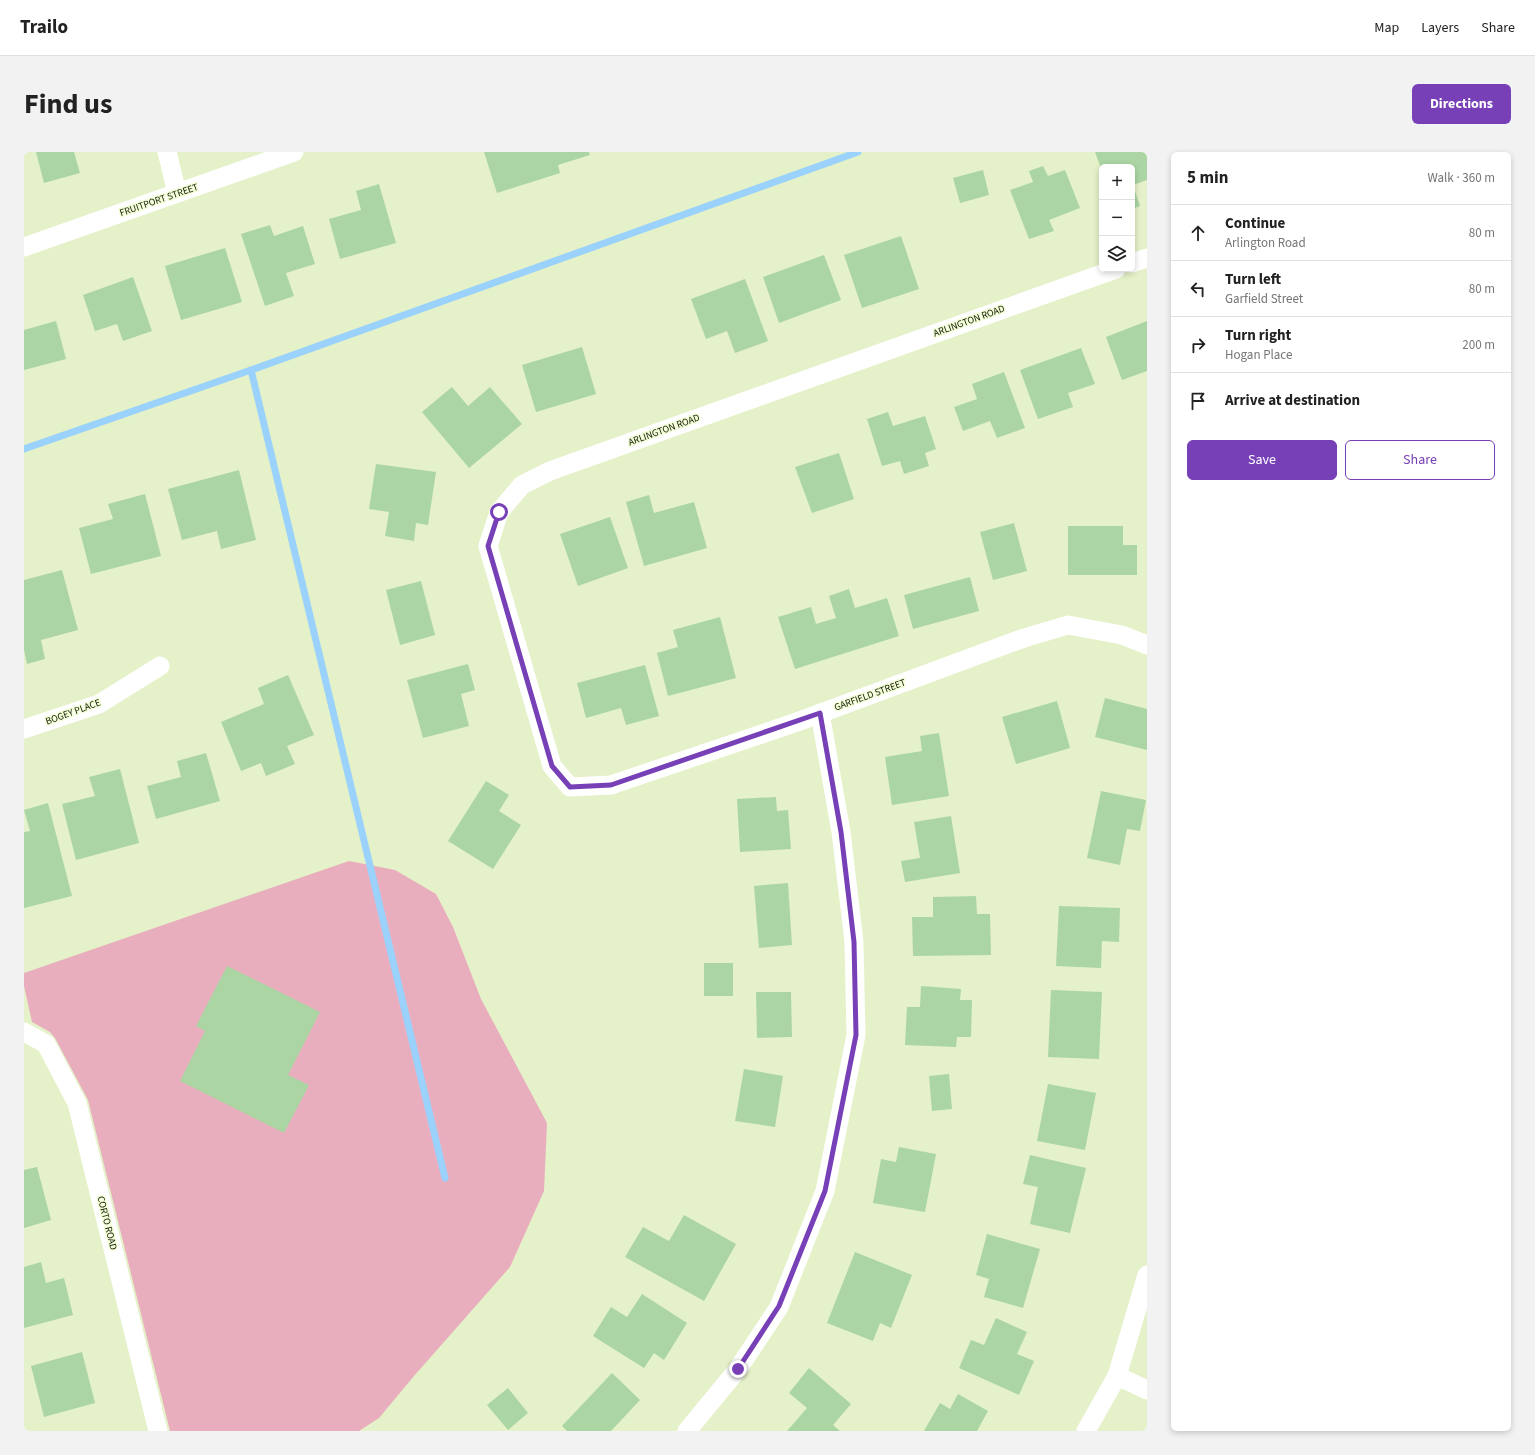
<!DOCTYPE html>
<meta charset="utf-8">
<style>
body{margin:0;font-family:"Source Sans 3",sans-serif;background:#f2f2f2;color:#222}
.controls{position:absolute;right:12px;top:12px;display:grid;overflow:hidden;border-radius:6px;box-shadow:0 2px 6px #0003}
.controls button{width:36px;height:36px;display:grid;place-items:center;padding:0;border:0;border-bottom:1px solid #e0e0e0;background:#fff;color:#222;font:20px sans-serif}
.stop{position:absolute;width:12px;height:12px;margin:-9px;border:3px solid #7740b7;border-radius:50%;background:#fff}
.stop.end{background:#7740b7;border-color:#fff;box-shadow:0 1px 4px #0008}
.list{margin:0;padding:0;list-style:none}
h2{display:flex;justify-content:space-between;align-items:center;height:52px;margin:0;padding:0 16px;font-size:17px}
h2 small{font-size:13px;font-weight:400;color:#767676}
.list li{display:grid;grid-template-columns:26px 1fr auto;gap:12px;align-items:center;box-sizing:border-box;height:56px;padding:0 16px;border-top:1px solid #e0e0e0}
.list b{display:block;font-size:15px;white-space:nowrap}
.list p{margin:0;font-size:13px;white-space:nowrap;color:#767676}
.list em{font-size:13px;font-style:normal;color:#767676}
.actions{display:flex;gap:8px;padding:12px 16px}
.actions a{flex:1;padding:9px 0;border:1px solid #7740b7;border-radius:6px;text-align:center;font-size:14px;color:#7740b7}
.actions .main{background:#7740b7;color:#fff}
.icon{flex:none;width:22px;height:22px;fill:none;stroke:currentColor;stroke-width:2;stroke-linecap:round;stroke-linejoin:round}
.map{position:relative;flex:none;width:1123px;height:1279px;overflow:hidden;border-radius:6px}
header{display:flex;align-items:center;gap:24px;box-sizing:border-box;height:56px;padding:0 20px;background:#fff;border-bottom:1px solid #e0e0e0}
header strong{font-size:19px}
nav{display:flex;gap:22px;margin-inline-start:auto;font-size:14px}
.intro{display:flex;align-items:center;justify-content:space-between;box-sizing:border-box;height:96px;padding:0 24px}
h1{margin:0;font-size:28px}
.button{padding:10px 18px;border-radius:6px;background:#7740b7;color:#fff;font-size:14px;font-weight:700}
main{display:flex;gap:24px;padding:0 24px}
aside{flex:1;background:#fff;border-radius:6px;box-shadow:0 2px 6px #0003}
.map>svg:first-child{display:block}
.green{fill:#e8aebe}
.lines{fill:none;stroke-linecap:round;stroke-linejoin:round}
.stream{stroke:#9ad2fc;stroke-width:7}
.building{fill:#abd6a4}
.minor{stroke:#fff;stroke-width:19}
.route{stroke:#7740b7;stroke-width:5}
.labels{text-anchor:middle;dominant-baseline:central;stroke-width:3;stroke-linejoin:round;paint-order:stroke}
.street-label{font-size:10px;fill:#161a0b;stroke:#f2fed5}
</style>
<header>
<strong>Trailo</strong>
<nav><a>Map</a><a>Layers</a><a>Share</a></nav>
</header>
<div class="intro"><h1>Find us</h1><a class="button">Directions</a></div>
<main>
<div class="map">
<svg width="1123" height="1279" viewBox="0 0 1123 1279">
<rect width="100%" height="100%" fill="#e5f1c8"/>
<path class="green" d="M325,709L371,718L412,742L429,775L457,847L523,971L520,1039L486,1115L390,1224L355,1266L335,1279H146L64,948L31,886L26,880L8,870L0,834V821Z"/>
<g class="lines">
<g class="stream">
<path d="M227,218L421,1026"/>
<path d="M0,297L227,218L834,0"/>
</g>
</g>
<g class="building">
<path d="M12,0H50L56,21L20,31Z"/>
<path d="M460,0H565L566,3L534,13L536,21L473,41Z"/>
<path d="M1071,0H1123V28L1109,33L1116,54L1108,57V15H1078V19Z"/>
<path d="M1019,14L1024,24L1041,18L1056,56L1025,68L1030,79L1005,87L986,38L1009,30L1005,19Z"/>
<path d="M959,18L965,43L936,51L929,26Z"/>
<path d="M355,32L372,91L316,107L305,67L337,58L332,39Z"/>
<path d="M246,73L250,84L279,74L291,112L262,121L270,144L241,154L217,82Z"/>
<path d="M877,84L895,137L838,156L820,103Z"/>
<path d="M201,96L218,150L157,168L141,114Z"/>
<path d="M800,103L817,148L755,171L739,125Z"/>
<path d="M109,125L128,179L99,189L93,172L71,179L59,143Z"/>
<path d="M721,127L744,189L711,201L703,179L682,187L667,147Z"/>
<path d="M32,169L42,207L0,218V178Z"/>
<path d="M1123,169V219L1098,228L1082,185Z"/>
<path d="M558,195L572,242L512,260L498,213Z"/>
<path d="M1057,196L1071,232L1044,241L1049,255L1014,267L996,218Z"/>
<path d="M980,220L1001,276L973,286L966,269L939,279L930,255L953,247L948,232Z"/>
<path d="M428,235L444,254L466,235L498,272L445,316L398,260Z"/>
<path d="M864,260L869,274L901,264L912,297L901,301L905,314L880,322L876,309L858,314L843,267Z"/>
<path d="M815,301L830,347L788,361L771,315Z"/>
<path d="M352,312L412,320L404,373L392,371L390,389L361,384L365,360L345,357Z"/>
<path d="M215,318L232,388L197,397L193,379L158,388L144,337Z"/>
<path d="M121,342L137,404L67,422L55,376L89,367L84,352Z"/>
<path d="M625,343L630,361L670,350L683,396L620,414L602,350Z"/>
<path d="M586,365L604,416L554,434L536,382Z"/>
<path d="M990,371L1003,419L969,428L956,380Z"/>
<path d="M1044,374H1099V393H1113V423H1044Z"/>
<path d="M38,418L54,478L17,488L21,507L3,512L0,498V428Z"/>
<path d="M946,425L955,459L889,477L880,443Z"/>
<path d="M397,429L411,483L376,493L362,438Z"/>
<path d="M825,437L831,456L863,446L875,484L771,517L754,465L787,455L792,472L812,466L805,444Z"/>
<path d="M696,465L712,526L644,544L633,501L654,495L649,478Z"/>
<path d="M444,512L451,538L437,542L445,574L399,586L383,528Z"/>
<path d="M621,513L635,564L602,573L597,556L562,566L553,531Z"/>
<path d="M264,523L290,583L263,594L271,612L242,624L237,611L217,619L197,570L240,552L234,536Z"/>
<path d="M1081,546L1123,557V598L1071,585Z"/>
<path d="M1033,549L1046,596L992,612L978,565Z"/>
<path d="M915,581L925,644L868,653L861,605L898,599L896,584Z"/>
<path d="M182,601L196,649L132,667L123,634L157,625L153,609Z"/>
<path d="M96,617L115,691L52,708L38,652L71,644L65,625Z"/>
<path d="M462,629L485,643L475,659L497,673L469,717L424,689Z"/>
<path d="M1077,639L1122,648L1116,679L1103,677L1096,713L1063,706Z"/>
<path d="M752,645L753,659L764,658L767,697L716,700L713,647Z"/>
<path d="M24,651L48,744L0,756V680L6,679L0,658Z"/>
<path d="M927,664L936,721L881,730L877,709L896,706L890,670Z"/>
<path d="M764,731L768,793L735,796L730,734Z"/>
<path d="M952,744L953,762H966L967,803L889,804L888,765H909V745Z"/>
<path d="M1035,754L1096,756L1095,790L1078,789L1077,816L1032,814Z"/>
<rect x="680" y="811" width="29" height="33"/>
<path d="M203,814L296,860L264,923L285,933L260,981L156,929L181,879L172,874Z"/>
<path d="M897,834L937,837L936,848H948L947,885H933L932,895L881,893L883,855H896Z"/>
<path d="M1027,838L1078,840L1075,907L1024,905Z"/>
<path d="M732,840H767L768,885L733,886Z"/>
<path d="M720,917L759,924L751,975L711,969Z"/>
<path d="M925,922L928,957L908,959L905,924Z"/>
<path d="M1024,932L1072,941L1061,998L1013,989Z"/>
<path d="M875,995L912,1002L901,1060L849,1051L857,1007L872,1010Z"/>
<path d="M1006,1003L1062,1016L1046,1081L1006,1072L1014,1035L999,1032Z"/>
<path d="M13,1015L27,1068L0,1076V1018Z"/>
<path d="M660,1063L712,1092L680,1149L601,1105L619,1075L645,1089Z"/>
<path d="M963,1082L1016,1097L999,1156L960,1145L965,1127L952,1123Z"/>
<path d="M831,1100L888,1123L867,1176L856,1171L849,1189L803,1171Z"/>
<path d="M17,1110L22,1131L40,1126L49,1163L0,1176V1115Z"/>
<path d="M618,1142L663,1171L640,1208L630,1201L620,1216L569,1184L587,1155L603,1165Z"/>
<path d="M972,1166L1003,1180L993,1202L1010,1209L995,1243L935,1216L947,1188L960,1193Z"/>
<path d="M58,1200L71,1251L20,1265L7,1214Z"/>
<path d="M785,1216L827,1252L809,1273L816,1279H763L783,1256L765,1241Z"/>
<path d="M588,1221L616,1248L587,1279H543L538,1274Z"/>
<path d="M484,1236L504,1261L484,1278L463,1253Z"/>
<path d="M934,1242L964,1259L953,1279H900L916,1251L926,1257Z"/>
</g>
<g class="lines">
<g class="minor">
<path d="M143,0L153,41"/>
<path d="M0,95L270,0"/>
<path d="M1108,111L1123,106"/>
<path d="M1092,117L526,319L498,333L475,360L464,394L528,614L546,635L587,633L773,570L1000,486L1044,473L1098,483L1123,493"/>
<path d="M0,577L75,552L136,514"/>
<path d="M0,880L22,892L53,951L134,1279"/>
<path d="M1093,1224L1123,1238"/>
<path d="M663,1279L714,1217L755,1155L801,1039L832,883L830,790L817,680L796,561"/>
<path d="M1062,1279L1093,1224L1123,1123"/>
</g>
</g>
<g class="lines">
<path class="route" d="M475,360L464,394L528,614L546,635L587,633L796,561L817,680L830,790L832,883L801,1039L755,1154L714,1217"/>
</g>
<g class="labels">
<g class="street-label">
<text transform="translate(135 48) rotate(-19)">FRUITPORT STREET</text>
<text transform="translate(945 169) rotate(-20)">ARLINGTON ROAD</text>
<text transform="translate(640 278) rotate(-20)">ARLINGTON ROAD</text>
<text transform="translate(846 543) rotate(-20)">GARFIELD STREET</text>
<text transform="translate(49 560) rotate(-20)">BOGEY PLACE</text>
<text transform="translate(83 1071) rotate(76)">CORTO ROAD</text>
</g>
</g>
</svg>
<div class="controls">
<button>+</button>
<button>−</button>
<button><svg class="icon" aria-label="layers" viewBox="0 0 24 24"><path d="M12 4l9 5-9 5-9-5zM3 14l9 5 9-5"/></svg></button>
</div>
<div class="stop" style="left:475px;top:360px"></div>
<div class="stop end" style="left:714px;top:1217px"></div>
</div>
<aside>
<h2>5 min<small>Walk · 360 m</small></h2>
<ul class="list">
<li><svg class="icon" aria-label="ahead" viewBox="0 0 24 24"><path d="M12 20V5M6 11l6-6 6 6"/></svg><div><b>Continue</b><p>Arlington Road</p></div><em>80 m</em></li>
<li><svg class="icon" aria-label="left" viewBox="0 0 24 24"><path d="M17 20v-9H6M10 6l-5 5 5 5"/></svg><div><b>Turn left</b><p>Garfield Street</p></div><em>80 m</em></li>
<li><svg class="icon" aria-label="right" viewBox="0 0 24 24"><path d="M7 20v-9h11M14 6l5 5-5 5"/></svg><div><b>Turn right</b><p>Hogan Place</p></div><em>200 m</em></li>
<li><svg class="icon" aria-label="arrive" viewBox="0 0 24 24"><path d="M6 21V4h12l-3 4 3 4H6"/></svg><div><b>Arrive at destination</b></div></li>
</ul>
<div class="actions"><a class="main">Save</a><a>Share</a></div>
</aside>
</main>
